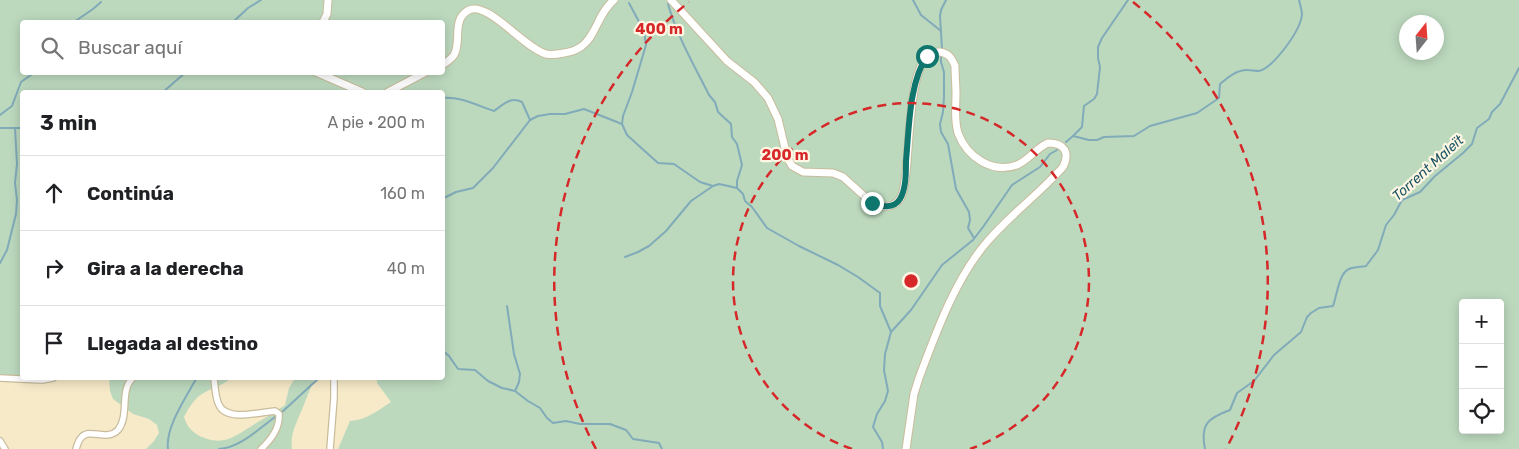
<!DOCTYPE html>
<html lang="es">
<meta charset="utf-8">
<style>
body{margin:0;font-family:Rubik,sans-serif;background:#f2f2f2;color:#202124}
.controls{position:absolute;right:15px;bottom:15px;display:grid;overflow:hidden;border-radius:5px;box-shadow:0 2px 12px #0003}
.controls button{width:45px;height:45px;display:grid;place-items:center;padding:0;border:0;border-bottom:1px solid #e0e0e0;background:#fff;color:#202124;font:25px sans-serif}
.compass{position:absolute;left:1399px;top:15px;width:45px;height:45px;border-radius:50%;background:#fff;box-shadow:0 2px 12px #0003;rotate:17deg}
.stop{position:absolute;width:15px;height:15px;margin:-11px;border:4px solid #0f766e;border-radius:50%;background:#fff}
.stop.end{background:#0f766e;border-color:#fff;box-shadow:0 1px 5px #0008}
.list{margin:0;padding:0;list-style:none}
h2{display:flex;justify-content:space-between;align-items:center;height:65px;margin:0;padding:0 20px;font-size:21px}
h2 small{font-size:16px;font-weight:400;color:#757577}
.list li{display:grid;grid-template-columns:32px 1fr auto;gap:15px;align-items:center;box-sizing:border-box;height:75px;padding:0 20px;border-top:1px solid #e0e0e0}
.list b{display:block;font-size:19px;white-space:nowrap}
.list em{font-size:16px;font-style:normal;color:#757577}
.icon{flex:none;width:28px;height:28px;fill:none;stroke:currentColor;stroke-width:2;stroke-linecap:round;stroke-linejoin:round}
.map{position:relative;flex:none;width:1519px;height:449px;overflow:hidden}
.search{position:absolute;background:#fff;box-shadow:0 2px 12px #0003;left:20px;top:20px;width:425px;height:55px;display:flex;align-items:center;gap:12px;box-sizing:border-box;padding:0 18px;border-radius:5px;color:#757577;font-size:19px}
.panel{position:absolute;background:#fff;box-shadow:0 2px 12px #0003;left:20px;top:90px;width:425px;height:290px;border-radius:5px}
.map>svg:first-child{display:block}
.green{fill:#bcd9be;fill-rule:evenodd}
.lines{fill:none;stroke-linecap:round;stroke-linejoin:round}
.stream{stroke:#81abb9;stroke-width:2}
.minor-casing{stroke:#c8bc9c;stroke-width:8}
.tertiary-casing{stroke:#c8bc9c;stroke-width:9}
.minor{stroke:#fff;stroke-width:5.5}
.tertiary{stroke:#fff;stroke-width:7}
.route{stroke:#0f766e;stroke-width:6}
.ring{fill:none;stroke:#d62828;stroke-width:2.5;stroke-dasharray:9 6}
.labels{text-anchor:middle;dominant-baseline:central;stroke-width:4.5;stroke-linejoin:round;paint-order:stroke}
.water-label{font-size:14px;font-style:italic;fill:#1e5566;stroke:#fff7e4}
.centre{fill:#d62828;stroke:#fff7e4;stroke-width:2.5}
.ring-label{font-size:15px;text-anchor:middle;font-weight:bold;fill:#d62828;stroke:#fff7e4;stroke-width:4.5;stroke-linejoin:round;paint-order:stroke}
</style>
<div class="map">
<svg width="1519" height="449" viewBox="0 0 1519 449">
<rect width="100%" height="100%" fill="#f7eac9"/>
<g class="green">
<path d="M0,0H1519V449H338L350,421C366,420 377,411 391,402L377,383V378H442V92H22V378H56L55,379H31L0,376ZM22,22H442V72H22ZM1406,22H1436V52H1406ZM1463,303H1500V430H1463Z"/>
<path d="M109,378H231C223,386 211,388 202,394C194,399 188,409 184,417C187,426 190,430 198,435C224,449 237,434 258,422C268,416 277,411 285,405L289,388L295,378H312L314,380C309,391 305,403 300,414C295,426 290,436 292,449H146L154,441L159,433L157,425L149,419L133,414L113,399L110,391Z"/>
</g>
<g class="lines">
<g class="stream">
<path d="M913,0L921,15L941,31"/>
<path d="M629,3L644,31L646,45L632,92L623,116L622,124L627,135L658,163L674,164L700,182L713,186L719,184L737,188L743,194L745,201L752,207L767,228L799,246L838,265L858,277L880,293V306L891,332"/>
<path d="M668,4C677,36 694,65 709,95L715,102L718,112L731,124L732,137L737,144L742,165L737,181V188"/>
<path d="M74,22L93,9L101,2"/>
<path d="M233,22L248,8L261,0"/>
<path d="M942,49L940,16L941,10L946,0"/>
<path d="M941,54V62L944,72V97L943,112L940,124L941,132L948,144L956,189L969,212L970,220L968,228L974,238"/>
<path d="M163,92L186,72"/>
<path d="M442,98C460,96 478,106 494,111C504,104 511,96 522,102L530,120"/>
<path d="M0,115L12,106L21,82L31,75L32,72"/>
<path d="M0,128H22"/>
<path d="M1073,136L1089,140H1097L1104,137L1134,136L1150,126L1197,113L1219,98L1220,84C1227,78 1236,70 1247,70C1251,70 1255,71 1259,71C1274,67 1300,31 1302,15C1302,11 1300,4 1299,0"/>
<path d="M1066,142L1073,136L1082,127L1084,106L1094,99L1097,94L1100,67L1098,58V47L1102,38L1128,0"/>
<path d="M442,199L456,192L473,188L493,168L530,120L538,116L550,114H565L584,109L622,124"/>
<path d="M625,257L638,252L649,246L666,231L691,201L713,186"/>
<path d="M0,263L7,250L16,214L17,200L15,183L17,164L15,128"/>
<path d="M507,306L514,354L520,374L519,382L515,391L528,401L540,408L547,418L553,423L566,421L580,424H610L626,430L633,439L659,443L662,449"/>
<path d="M442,350L449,356L458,369L475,370L488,381L502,388L515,391"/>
<path d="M282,412L319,378"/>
<path d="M168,449C165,428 186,397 196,379"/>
<path d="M219,449C239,448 259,429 275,417"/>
<path d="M883,449L882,442L873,427L877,414L885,401L888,391L884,370L885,354L891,332L911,310L942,265L973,240L983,227L1012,185L1040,167L1050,154L1057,150"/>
<path d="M1205,449C1200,424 1208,418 1230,410L1237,393L1254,381L1274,355L1301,332L1307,317L1311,313L1319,308L1333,306C1337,295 1339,273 1349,269C1354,267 1361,267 1366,266L1378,250L1386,225L1394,215L1402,200L1420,192L1435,176L1463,153L1472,144L1477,128L1489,119L1492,112L1500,104L1519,68"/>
</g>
<g class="minor-casing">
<g id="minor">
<path d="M0,378L42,380L53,378"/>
<path d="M214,378C215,386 215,397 219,405C227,422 260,412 275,411L279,414C280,429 271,440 261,449"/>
<path d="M0,441L5,449"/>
<path d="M76,449C77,446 78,441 81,438C89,427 107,442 118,430C130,415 119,390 133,378"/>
<path d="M330,449L334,398V378"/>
</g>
</g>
<g class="tertiary-casing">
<g id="tertiary">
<path d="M671,0L727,61L754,82L768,98L778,119L786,152L788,159L792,166L803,172L833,173L843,177L872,203C881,207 893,209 900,199C914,177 901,48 940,52C949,53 952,59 955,66C955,76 956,85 956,94C956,106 954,120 958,133C967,157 992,174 1017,165C1029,160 1036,148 1048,143C1065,143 1070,153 1063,167C1039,194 1010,215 987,242C955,279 936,333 919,378L914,394L906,449"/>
<path d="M323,22L327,14L328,0"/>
<path d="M442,65C447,62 451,59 454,55C462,42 451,19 469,10C488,1 524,48 546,54C551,55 559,54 564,53C571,52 577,50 582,46C596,36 598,13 614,0"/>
<path d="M316,72L362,92"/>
<path d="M388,92L426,72"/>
</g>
</g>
<use href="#minor" class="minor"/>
<use href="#tertiary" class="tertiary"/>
</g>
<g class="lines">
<path class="route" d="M872,203C881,207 894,209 900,199C906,189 906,173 906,161C909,130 909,82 927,56"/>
</g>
<g class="ring">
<path d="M852 449A178 178 0 1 1 970 449"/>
<path d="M596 449A357 357 0 0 1 689 2M1133 2A357 357 0 0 1 1226 449"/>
</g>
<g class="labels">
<g class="water-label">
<text transform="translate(1428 168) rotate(-42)">Torrent Maleït</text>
</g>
</g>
<circle cx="911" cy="281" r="8" class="centre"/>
<g class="ring-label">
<text x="659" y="34">400 m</text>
<text x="785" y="160">200 m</text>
</g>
</svg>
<div class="controls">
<button>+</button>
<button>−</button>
<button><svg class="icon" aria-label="locate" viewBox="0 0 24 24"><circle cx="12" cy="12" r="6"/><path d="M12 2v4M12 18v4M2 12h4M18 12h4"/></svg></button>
</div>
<svg class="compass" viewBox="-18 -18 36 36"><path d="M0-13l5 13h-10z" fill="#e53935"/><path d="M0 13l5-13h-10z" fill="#757577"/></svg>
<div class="stop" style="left:927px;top:56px"></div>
<div class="stop end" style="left:872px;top:203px"></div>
<div class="search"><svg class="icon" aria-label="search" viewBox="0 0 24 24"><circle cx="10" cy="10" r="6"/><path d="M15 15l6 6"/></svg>Buscar aquí</div>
<section class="panel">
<h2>3 min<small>A pie · 200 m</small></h2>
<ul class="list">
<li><svg class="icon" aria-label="ahead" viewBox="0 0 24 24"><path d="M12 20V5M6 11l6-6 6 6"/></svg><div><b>Continúa</b></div><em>160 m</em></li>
<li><svg class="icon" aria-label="right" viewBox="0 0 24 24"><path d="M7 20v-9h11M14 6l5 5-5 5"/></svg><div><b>Gira a la derecha</b></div><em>40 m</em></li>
<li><svg class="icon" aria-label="arrive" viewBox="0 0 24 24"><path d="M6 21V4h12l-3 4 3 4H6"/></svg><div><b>Llegada al destino</b></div></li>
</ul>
</section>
</div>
